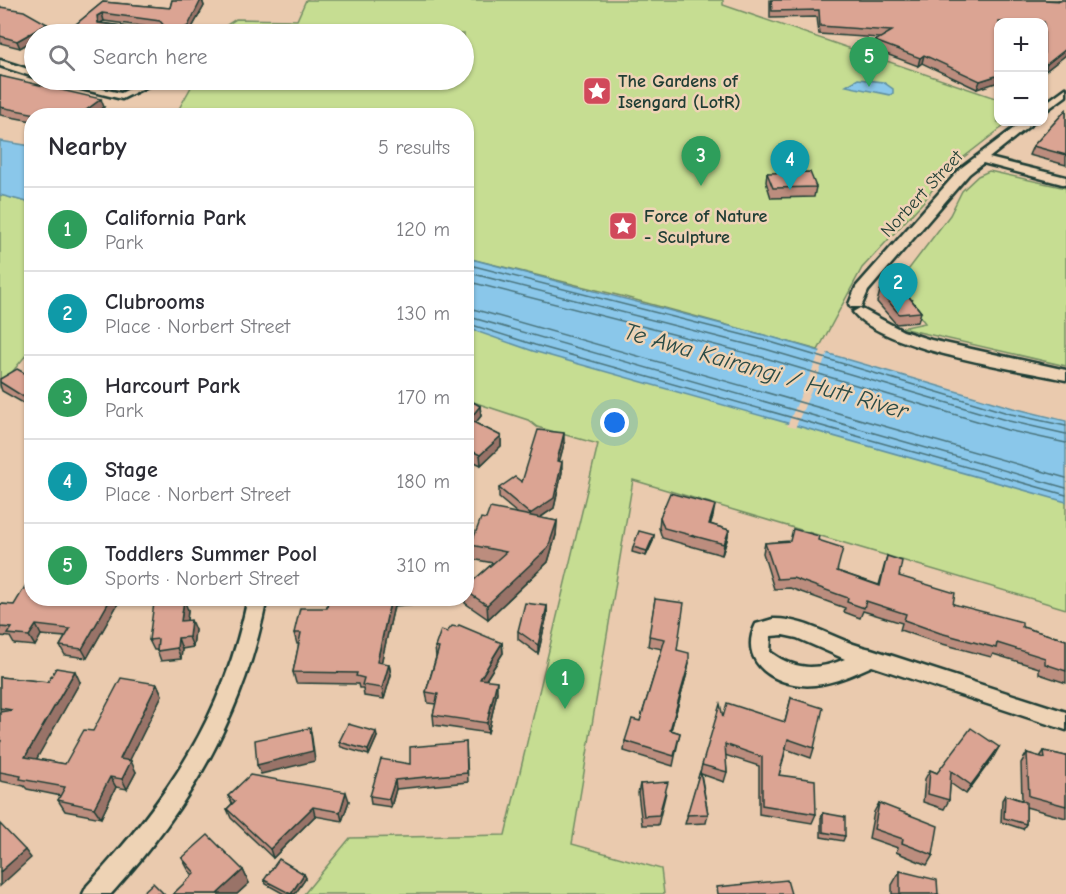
<!DOCTYPE html>
<meta charset="utf-8">
<style>
body{margin:0;font-family:"Comic Neue",sans-serif;background:#f2f2f3;color:#2b2b33}
.controls{position:absolute;right:18px;top:18px;display:grid;overflow:hidden;border-radius:12px;box-shadow:0 2px 4px #0004}
.controls button{width:54px;height:54px;display:grid;place-items:center;padding:0;border:0;border-bottom:2px solid #e1e1e2;background:#fff;color:#2b2b33;font:30px sans-serif}
.you{position:absolute;left:615px;top:423px;width:21px;height:21px;margin:-15px;border:4px solid #fff;border-radius:50%;background:#1a73e8;box-shadow:0 0 0 9px #1a73e833}
.badge{display:grid;place-items:center;width:39px;height:39px;border-radius:50%;background:#2563eb;color:#fff;font-size:20px;font-weight:700}
.pin{position:absolute;translate:-50% -50px;filter:drop-shadow(0 2px 3px #0008)}
.pin::after{content:'';position:absolute;top:32px;width:21px;height:18px;background:inherit;clip-path:polygon(0 0,100% 0,50% 100%)}
.list{margin:0;padding:0;list-style:none}
h2{display:flex;justify-content:space-between;align-items:center;height:78px;margin:0;padding:0 24px;font-size:26px}
h2 small{font-size:20px;font-weight:400;color:#7c7c81}
.list li{display:grid;grid-template-columns:39px 1fr auto;gap:18px;align-items:center;box-sizing:border-box;height:84px;padding:0 24px;border-top:2px solid #e1e1e2}
.list b{display:block;font-size:22px;white-space:nowrap}
.list p{margin:0;font-size:20px;white-space:nowrap;color:#7c7c81}
.list em{font-size:20px;font-style:normal;color:#7c7c81}
.icon{flex:none;width:33px;height:33px;fill:none;stroke:currentColor;stroke-width:2;stroke-linecap:round;stroke-linejoin:round}
.map{position:relative;flex:none;width:1066px;height:894px;overflow:hidden}
.search{position:absolute;background:#fff;box-shadow:0 2px 4px #0004;left:24px;top:24px;width:450px;height:66px;display:flex;align-items:center;gap:15px;box-sizing:border-box;padding:0 21px;border-radius:33px;color:#7c7c81;font-size:22px}
.panel{position:absolute;background:#fff;box-shadow:0 2px 4px #0004;left:24px;top:108px;width:450px;height:498px;border-radius:24px}
.map>svg:first-child{display:block}
.green{fill:#c6dd92;stroke:#728d63;stroke-width:1.5}
.water{fill:#8ac7ea;stroke:#5f90a1;stroke-width:1.5}
.pier{fill:#eacaae}
.lines{fill:none;stroke-linecap:round;stroke-linejoin:round}
.shore{stroke:#4a747d;stroke-width:1.5}
.minor-casing{stroke:#1f3d34;stroke-width:5}
.minor{fill:#eed3b5;fill-rule:evenodd}
.wall{fill:#bc8d7e;stroke:#1f3d34;stroke-width:1.5;fill-rule:evenodd}
.shaded-wall{fill:#997367;stroke:#1f3d34;stroke-width:1.5}
.building{fill:#dba493;stroke:#1f3d34;stroke-width:1.5;fill-rule:evenodd}
.labels{text-anchor:middle;dominant-baseline:central;stroke-width:5;stroke-linejoin:round;paint-order:stroke}
.far-poi-label{font-size:18px;font-weight:bold;fill:#1f3d34;stroke:#eed3b5;text-anchor:start}
.far-street-label{font-size:18px;fill:#1f3d34;stroke:#eed3b5}
.water-label{font-size:24px;font-style:italic;fill:#2a4b46;stroke:#eed3b5}
</style>
<div class="map">
<svg width="1066" height="894" viewBox="0 0 1066 894">
<rect width="100%" height="100%" fill="#eacaae"/>
<filter id="ink" filterUnits="userSpaceOnUse"><feTurbulence type="fractalNoise" baseFrequency=".0167" numOctaves="2"/><feDisplacementMap in="SourceGraphic" scale="12" xChannelSelector="R" yChannelSelector="G"/><feConvolveMatrix kernelMatrix="1 2 1 2 8 2 1 2 1" color-interpolation-filters="sRGB"/></filter>
<g filter="url(#ink)">
<g class="green">
<path d="M306,0H723V5L998,99V122H1009L946,171L924,201L862,268L818,350L621,296L467,258L466,116H175L195,80H464V34H213L236,19L297,20Z"/>
<path d="M989,171L1066,188V366L901,328L925,323L908,300L913,285L899,282L950,215L962,191L978,176Z"/>
<path d="M0,195L32,203L31,349L0,387Z"/>
<path d="M467,319L1066,493V609L633,480L572,844L661,869L664,894H304L350,838L505,835L598,444L537,427L528,420L467,400Z"/>
</g>
<g class="water">
<path d="M858,79L883,82L893,89V93L890,95L846,86Z"/>
<path d="M0,141L31,146V203L0,195Z"/>
<path d="M467,258L768,336L1013,408L1066,421V502L533,351L467,328Z"/>
</g>
<path class="pier" d="M822,348L829,350L795,428L787,426Z"/>
<g class="lines">
<g class="shore">
<path d="M466,264L767,341L1011,414L1066,426"/>
<path d="M466,272L765,349L1009,421L1066,434"/>
<path d="M466,281L762,357L1007,430L1066,443"/>
<path d="M466,307L1066,478"/>
<path d="M466,316L1066,488"/>
<path d="M466,323L535,345L1066,495"/>
</g>
<g class="minor-casing">
<g id="minor">
<path d="M0,60L34,71V77L0,66Z"/>
<path d="M45,80H62L121,93L148,80H160L122,99Z"/>
<path d="M1066,88V96L1044,112V104Z"/>
<path d="M1022,122H1034L989,158L1066,177V185L983,163L969,174L868,291L861,307H851L849,304L856,287L961,168Z"/>
<path d="M860,308L903,331L931,340L1066,370V380C1017,369 883,350 853,312Z"/>
<path d="M248,598H267C244,715 190,807 111,894H83L87,886C169,797 223,718 248,598Z"/>
<path d="M773,619C808,618 837,642 871,649L1066,712V730L872,666C854,674 835,683 815,685C779,689 736,664 756,624ZM783,635L797,638L845,659C816,671 795,670 770,652L771,636Z"/>
</g>
</g>
<use href="#minor" class="minor"/>
</g>
<g class="wall">
<path d="M172,0H202L204,6L189,33L64,34L103,2L170,8ZM104,21L156,28L142,29L101,23Z"/>
<path d="M770,0H1066V55L1044,72V22L977,89L922,63L918,66L873,49L875,41L880,38L819,34L817,17L770,18Z"/>
<path d="M0,7L47,24L49,32L44,34H34V40L20,48L0,43Z"/>
<path d="M0,76L104,107L92,116H32V121L0,115Z"/>
<path d="M1066,110V165L1029,155L1033,146Z"/>
<path d="M767,173L816,187L814,197L771,198L766,182Z"/>
<path d="M880,291L906,293L921,312L918,322L896,324L877,302Z"/>
<path d="M32,377V408L2,391L0,385V379Z"/>
<path d="M466,398L480,406L481,416L475,423L501,436V446L481,465L466,458Z"/>
<path d="M564,444L559,461L562,472L554,508L540,518L557,521L556,535L548,562L488,619L465,603V598H466V587L493,563L472,559L471,545L486,519L517,513L499,498V488L522,482Z"/>
<path d="M713,516L710,524L729,530L727,540L722,555L662,538L659,528L660,517Z"/>
<path d="M654,535L653,541L646,556L632,552L633,547Z"/>
<path d="M818,540L837,571L879,585L887,556L899,576L953,604L1022,627L1066,640V683L1039,674V668L993,654L991,657L935,642L900,630L902,623L863,611L860,618L844,612L845,608L790,588L774,589L763,553L765,543Z"/>
<path d="M32,598H119L120,600L87,658L65,655L60,646L65,637L41,635L35,646L14,644L10,637L0,636V604L14,605Z"/>
<path d="M328,598H438V602L394,606L381,663L389,664L391,675L384,699L364,696L363,688H359L358,684L296,683L293,672L299,644H297L294,633L327,608Z"/>
<path d="M655,599L677,650L689,663L687,673L671,730L680,733L673,766L624,751L625,741L640,721L662,649L648,646Z"/>
<path d="M547,606V615L538,654L518,639V631Z"/>
<path d="M188,610L187,620L195,630L193,647L182,649L181,659L161,661L157,650H154L149,640Z"/>
<path d="M447,632L502,643L503,653L486,680L497,692L488,733L434,725L433,715L436,704L428,703L426,692L436,657L435,647Z"/>
<path d="M0,677L48,682H80L36,759L65,764L93,731L157,684L162,695L129,761L136,772L127,789L116,787L101,818L65,811L58,800L61,796L27,789L24,786L0,781Z"/>
<path d="M791,698L814,748L811,758L786,749L779,775L816,814L812,823L759,814V766L725,755L727,772L724,782L701,774L708,814L706,823L685,824L702,765L723,717L785,722Z"/>
<path d="M377,737L369,755L341,747L339,742Z"/>
<path d="M466,742L468,782L396,789L391,807L371,804L370,796L410,764Z"/>
<path d="M999,747L966,794L950,783L949,800L944,809L923,802L925,779L930,770L937,773Z"/>
<path d="M1044,751L1066,756V818L1026,807V824L1023,829L1001,822L1002,800L1005,795L1022,800L1021,763L1027,753L1040,757Z"/>
<path d="M640,784L666,792L658,825H642L638,793Z"/>
<path d="M228,796L349,801L342,821L315,816L273,858L231,818L227,809L232,804Z"/>
<path d="M879,803L933,855L927,865L896,852L898,848L869,838L874,812Z"/>
<path d="M823,813L845,836L843,841L821,837V818Z"/>
<path d="M182,858L243,870L249,883L237,894H173L193,875L189,871Z"/>
<path d="M900,871L938,894H892V885Z"/>
<path d="M304,874L306,878L295,894H284L266,884L264,880Z"/>
</g>
<g class="shaded-wall">
<path d="M201,0H202L204,6L189,33L187,34H173Z"/>
<path d="M102,13L104,21L99,24L97,16Z"/>
<path d="M47,24L49,32L44,34H34V40L20,48L17,41Z"/>
<path d="M1066,49V55L1044,72L1047,64Z"/>
<path d="M924,55L922,63L918,66L920,58Z"/>
<path d="M999,75V82L977,89L980,81Z"/>
<path d="M101,99L104,107L92,116H78Z"/>
<path d="M31,394L32,395V408L27,399Z"/>
<path d="M480,406L481,416L470,430L469,420Z"/>
<path d="M564,433V444L557,471V461Z"/>
<path d="M501,436V446L481,465L480,455Z"/>
<path d="M562,462V472L554,508L530,524V514Z"/>
<path d="M715,505L713,516L707,535L709,524Z"/>
<path d="M557,521L556,535L548,562L488,619L487,605Z"/>
<path d="M729,530L727,540L722,555L724,544Z"/>
<path d="M654,535L653,541L646,556L647,551Z"/>
<path d="M111,598H119L120,600L87,658L82,649Z"/>
<path d="M391,598H393L394,606L379,673L377,662Z"/>
<path d="M184,600L188,610L186,631L181,621Z"/>
<path d="M547,606V615L538,654V645Z"/>
<path d="M191,620L195,630L193,647L189,637Z"/>
<path d="M36,625L41,635L35,646L29,636Z"/>
<path d="M178,638L182,649L181,659L177,648Z"/>
<path d="M502,643L503,653L480,689V679Z"/>
<path d="M689,663L687,673L668,740L670,730Z"/>
<path d="M389,664L391,675L384,699L382,688Z"/>
<path d="M75,671L80,682L32,767L25,757Z"/>
<path d="M497,681V692L488,733L487,723Z"/>
<path d="M157,684L162,695L125,770L120,759Z"/>
<path d="M310,728L312,738L315,761L261,774L257,765Z"/>
<path d="M376,732L377,737L369,755L368,750Z"/>
<path d="M999,747L994,756L966,794L971,785Z"/>
<path d="M131,761L136,772L127,789L122,779Z"/>
<path d="M110,777L116,787L101,818L94,808Z"/>
<path d="M395,780L396,789L391,807L389,799Z"/>
<path d="M346,792L349,801L342,821L340,812Z"/>
<path d="M313,807L315,816L273,858L270,849Z"/>
<path d="M25,850L31,858L0,886V872Z"/>
<path d="M243,870L249,883L237,894H217Z"/>
<path d="M304,874L306,878L295,894H291Z"/>
</g>
<g class="building">
<path d="M172,0H201L188,26L173,34H64L103,2L170,8ZM102,13L160,21L166,28L142,29L98,23L97,16Z"/>
<path d="M771,0H1044L1060,1L1059,0H1066V49L1047,64L1044,63V22H999V75L980,81L924,55L920,58L875,41L892,31L820,26L819,10L772,11Z"/>
<path d="M0,7L24,11L47,24L17,41L0,36Z"/>
<path d="M0,76L101,99L78,116H46L0,107Z"/>
<path d="M1066,110V155L1033,146Z"/>
<path d="M810,172L816,187L773,188L767,173Z"/>
<path d="M886,274L910,280L906,293L921,312L899,314L880,291Z"/>
<path d="M17,369L32,377V394L27,399L0,382V379Z"/>
<path d="M466,398L480,406L469,420L501,436L480,455L466,448Z"/>
<path d="M538,430L564,433L557,461L562,462L554,498L530,514L499,488L515,477L522,482Z"/>
<path d="M670,493L715,505L709,524L729,530L724,544L664,528L660,517Z"/>
<path d="M490,508L557,521L548,548L487,605L466,591V587L506,552L471,545L481,518L486,519Z"/>
<path d="M793,529L819,536L818,540L843,548L837,571L880,586L887,556L902,561L899,576L955,593L953,604L1022,622V627L1066,640V671L1045,664V658L997,643L996,648L940,633L904,620L906,614L866,601L864,608L847,602L848,598L793,578L777,579L765,543L790,541Z"/>
<path d="M639,531L654,535L647,551L633,547Z"/>
<path d="M32,575V598H111L82,649L60,646L70,629L36,625L29,636L8,634L12,628L0,627V604L14,605Z"/>
<path d="M328,598H391L377,662L389,664L382,688L362,685L364,678L356,676L357,673L293,672L301,633H294L300,608H327Z"/>
<path d="M655,599L684,603L677,650L689,653V663L670,730L680,733L674,756L625,741L632,719L640,721L665,639L649,636Z"/>
<path d="M184,600L181,621L191,620L189,637L178,638L177,648L157,651L158,639L149,640L154,603Z"/>
<path d="M525,603L547,606L538,645L518,631Z"/>
<path d="M459,625L502,643L480,679L497,681L487,723L433,715L438,694L426,692L439,648L435,647L441,630L447,632L452,626L457,627Z"/>
<path d="M56,668L75,671L25,757L65,764L84,730L93,731L121,678L157,684L120,759L131,761L122,779L110,777L94,808L58,800L65,787L20,779L21,776L0,772V743L1,741H0V712L12,710L0,708V677L48,682Z"/>
<path d="M791,698L823,708L814,748L788,739L779,775L815,780L816,814L762,805V757L725,744L727,772L702,765L720,704L723,717L727,703L785,722Z"/>
<path d="M348,724L376,732L368,750L339,742Z"/>
<path d="M310,728L313,751L257,765L255,740Z"/>
<path d="M971,728L999,747L971,785L951,771L949,800L928,794L930,770L937,773Z"/>
<path d="M466,742L467,773L395,780L389,799L370,796L381,759L410,764V747Z"/>
<path d="M1044,751L1066,756V806L1029,796L1027,753L1045,758Z"/>
<path d="M700,771L708,814L687,815Z"/>
<path d="M250,775L346,792L340,812L313,807L270,849L227,809L235,801L228,796Z"/>
<path d="M668,782L659,815L644,816L640,784Z"/>
<path d="M1005,795L1026,802V824L1004,818Z"/>
<path d="M879,803L938,826L933,855L902,843L903,839L874,829Z"/>
<path d="M823,813L845,817V836L823,832Z"/>
<path d="M0,824L25,850L0,872Z"/>
<path d="M208,835L243,870L217,894H173L195,873L182,858Z"/>
<path d="M279,859L304,874L291,894L264,880Z"/>
<path d="M900,871L937,880L938,894H900Z"/>
<path d="M787,880L791,894H718L717,887Z"/>
<path d="M153,883L164,894H141Z"/>
</g>
</g>
<defs>
<g id="sight-square" transform="scale(1.5)"><rect x="-9" y="-9" width="18" height="18" rx="4" fill="#d1495b" stroke="#eed3b5"/><path d="M0-6L1.8-2.2L6-1.7L2.9 1.2L3.7 5.4L0 3.3L-3.7 5.4L-2.9 1.2L-6-1.7L-1.8-2.2Z" fill="#fff"/></g>
</defs>
<g fill-rule="evenodd">
<use href="#sight-square" x="597" y="91"/>
<use href="#sight-square" x="623" y="226"/>
</g>
<g class="labels">
<g class="far-poi-label">
<text x="618" y="81">The Gardens of<tspan x="618" dy="21">Isengard (LotR)</tspan></text>
<text x="644" y="216">Force of Nature<tspan x="644" dy="21">- Sculpture</tspan></text>
</g>
<g class="far-street-label">
<text transform="translate(922 194) rotate(-47)">Norbert Street</text>
</g>
<g class="water-label">
<text transform="translate(766 371) rotate(16)">Te Awa Kairangi / Hutt River</text>
</g>
</g>
</svg>
<div class="controls">
<button>+</button>
<button>−</button>
</div>
<div class="you"></div>
<div class="pin badge" style="left:565px;top:709px;background:#2e9e5b">1</div>
<div class="pin badge" style="left:898px;top:313px;background:#0f9aa8">2</div>
<div class="pin badge" style="left:701px;top:186px;background:#2e9e5b">3</div>
<div class="pin badge" style="left:790px;top:190px;background:#0f9aa8">4</div>
<div class="pin badge" style="left:869px;top:87px;background:#2e9e5b">5</div>
<div class="search"><svg class="icon" aria-label="search" viewBox="0 0 24 24"><circle cx="10" cy="10" r="6"/><path d="M15 15l6 6"/></svg>Search here</div>
<section class="panel">
<h2>Nearby<small>5 results</small></h2>
<ul class="list">
<li><span class="badge" style="background:#2e9e5b">1</span><div><b>California Park</b><p>Park</p></div><em>120 m</em></li>
<li><span class="badge" style="background:#0f9aa8">2</span><div><b>Clubrooms</b><p>Place · Norbert Street</p></div><em>130 m</em></li>
<li><span class="badge" style="background:#2e9e5b">3</span><div><b>Harcourt Park</b><p>Park</p></div><em>170 m</em></li>
<li><span class="badge" style="background:#0f9aa8">4</span><div><b>Stage</b><p>Place · Norbert Street</p></div><em>180 m</em></li>
<li><span class="badge" style="background:#2e9e5b">5</span><div><b>Toddlers Summer Pool</b><p>Sports · Norbert Street</p></div><em>310 m</em></li>
</ul>
</section>
</div>
